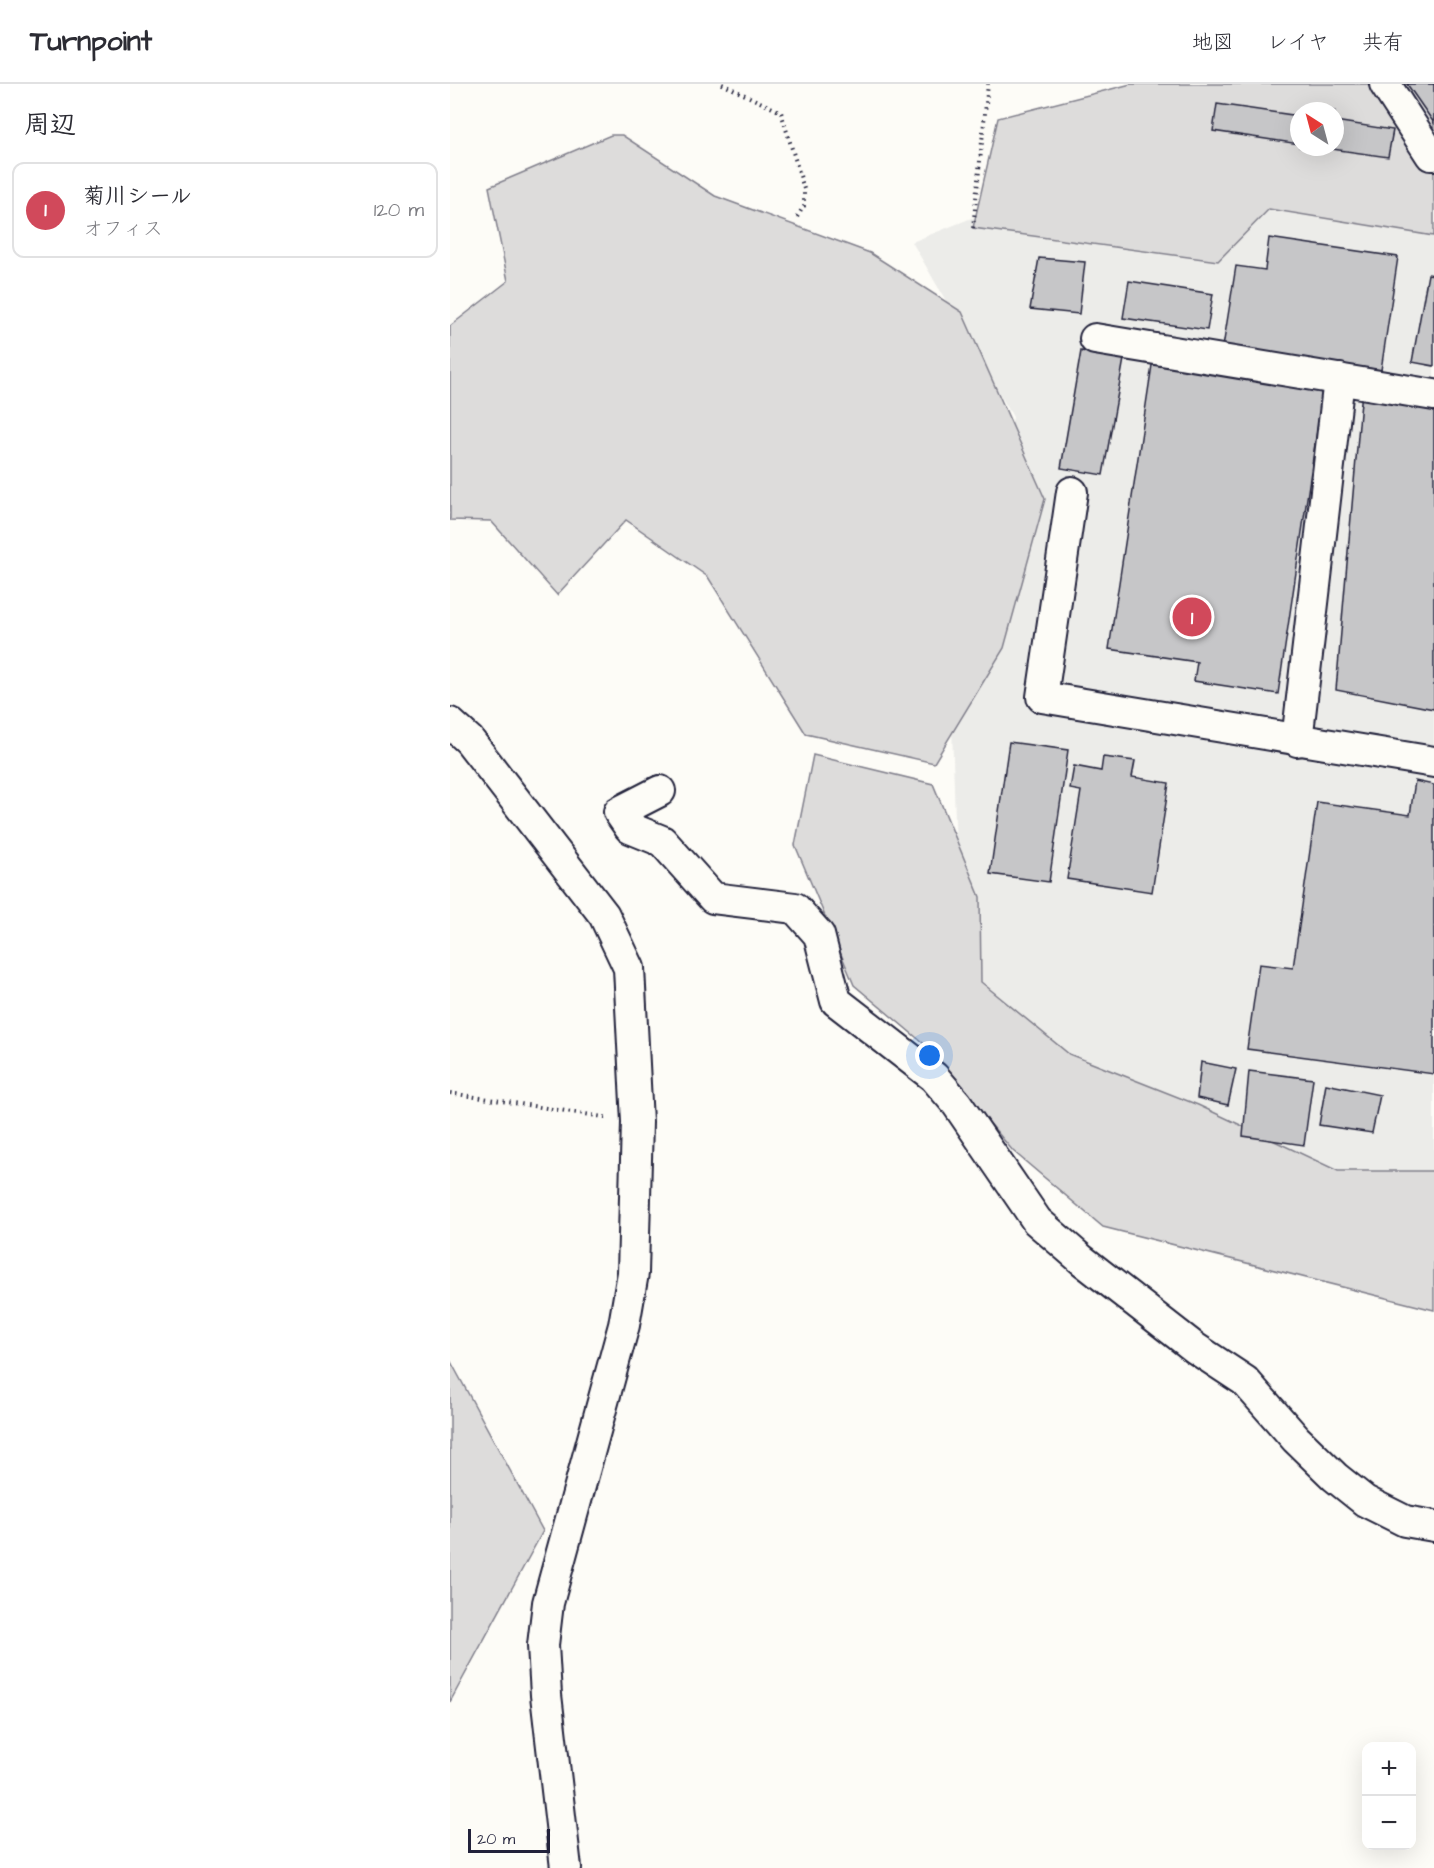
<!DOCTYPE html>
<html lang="ja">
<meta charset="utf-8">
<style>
body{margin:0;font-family:"Architects Daughter","Klee One",sans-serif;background:#f7f7f7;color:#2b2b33}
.controls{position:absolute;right:18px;bottom:18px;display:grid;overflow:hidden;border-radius:12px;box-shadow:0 6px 24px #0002}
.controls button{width:54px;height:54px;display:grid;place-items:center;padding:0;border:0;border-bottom:2px solid #e1e1e2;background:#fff;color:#2b2b33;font:30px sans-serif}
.compass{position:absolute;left:840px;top:18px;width:54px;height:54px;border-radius:50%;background:#fff;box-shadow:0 6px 24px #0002;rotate:324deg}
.scale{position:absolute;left:18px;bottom:15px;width:82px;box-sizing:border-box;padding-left:6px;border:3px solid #22223b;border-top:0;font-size:16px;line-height:21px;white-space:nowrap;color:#22223b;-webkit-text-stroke:4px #fdfcf7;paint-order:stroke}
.you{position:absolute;left:480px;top:972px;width:21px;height:21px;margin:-15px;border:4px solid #fff;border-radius:50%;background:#1a73e8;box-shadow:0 0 0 9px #1a73e833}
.badge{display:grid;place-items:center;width:39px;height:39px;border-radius:50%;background:#d1495b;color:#fff;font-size:20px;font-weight:700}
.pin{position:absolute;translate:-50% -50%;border:3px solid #fff;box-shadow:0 2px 6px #0006}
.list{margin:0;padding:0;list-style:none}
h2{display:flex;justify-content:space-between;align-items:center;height:78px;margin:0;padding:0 24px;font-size:26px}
h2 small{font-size:20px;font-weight:400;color:#7c7c81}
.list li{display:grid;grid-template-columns:39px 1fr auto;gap:18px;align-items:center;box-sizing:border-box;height:96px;margin:0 12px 12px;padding:0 12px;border:2px solid #e1e1e2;border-radius:12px}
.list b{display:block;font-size:22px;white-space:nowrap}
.list p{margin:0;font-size:20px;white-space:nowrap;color:#7c7c81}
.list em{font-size:20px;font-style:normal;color:#7c7c81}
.map{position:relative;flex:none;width:984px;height:1784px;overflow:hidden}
header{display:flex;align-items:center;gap:36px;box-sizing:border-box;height:84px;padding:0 30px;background:#fff;border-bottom:2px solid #e1e1e2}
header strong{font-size:28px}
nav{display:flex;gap:33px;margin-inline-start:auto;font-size:21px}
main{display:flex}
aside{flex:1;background:#fff}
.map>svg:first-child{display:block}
.built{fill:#ecece9}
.green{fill:#dddcdb;stroke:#807f8b;stroke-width:1.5;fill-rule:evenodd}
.building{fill:#c6c6c8;stroke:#22223b;stroke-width:1.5}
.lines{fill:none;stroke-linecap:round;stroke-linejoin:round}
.minor-casing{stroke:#22223b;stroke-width:34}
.path{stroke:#22223b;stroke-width:4;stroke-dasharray:1.5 4.5;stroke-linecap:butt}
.minor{stroke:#fdfcf7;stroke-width:30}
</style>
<header>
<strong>Turnpoint</strong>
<nav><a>地図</a><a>レイヤ</a><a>共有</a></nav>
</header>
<main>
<aside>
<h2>周辺<small></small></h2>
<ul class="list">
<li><span class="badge">1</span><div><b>菊川シール</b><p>オフィス</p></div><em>120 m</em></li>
</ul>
</aside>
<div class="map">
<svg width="984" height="1784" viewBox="0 0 984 1784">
<rect width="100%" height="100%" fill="#fdfcf7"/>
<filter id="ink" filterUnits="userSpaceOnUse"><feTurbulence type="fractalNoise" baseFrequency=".0167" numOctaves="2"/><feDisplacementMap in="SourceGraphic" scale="12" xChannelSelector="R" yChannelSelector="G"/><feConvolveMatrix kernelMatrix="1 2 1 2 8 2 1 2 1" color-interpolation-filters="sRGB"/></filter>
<g filter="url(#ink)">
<path class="built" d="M681,70L984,128V1135L511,923L501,611L563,333L462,158Z"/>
<g class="green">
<path d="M681,0H984V152L819,125L768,177L523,144L548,34ZM849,27H885V63H849Z"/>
<path d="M161,51H172L265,112L420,169L512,228L595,415L554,564L484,679L356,650L258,493L176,436L107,511L41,437L0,436V242L58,197L39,103Z"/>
<path d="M363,671L483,700L530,813L531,898L619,970L748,1021L888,1087H984V1226L653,1143L563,1067L473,959L404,901L345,761Z"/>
<path d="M0,1276L93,1447L0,1618Z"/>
</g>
<g class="building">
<path d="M957,0H984V39Z"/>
<path d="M767,20L849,32V60L763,47Z"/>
<path d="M885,37L943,46L938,73L868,63H885Z"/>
<path d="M819,154L948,173L931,286L827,271L873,306L828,610L744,597L747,578L659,565L704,268L735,272L733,285L797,294L773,263L786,182L815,186Z"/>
<path d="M589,174L635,178L629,230L580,225Z"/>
<path d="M978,190L984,191V282L962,278Z"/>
<path d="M679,197L763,210L757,246L673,234Z"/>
<path d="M631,267L674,275L653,391L611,384Z"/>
<path d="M912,306L984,320V625L886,606Z"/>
<path d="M559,658L618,666L599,798L540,790Z"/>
<path d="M653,673L685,677L682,693L719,699L702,808L617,795L631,707L620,705L624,682L651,687Z"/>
<path d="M965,697L984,701V990L797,965L809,880L843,884L867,718L960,731Z"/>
<path d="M751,978L786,985L778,1021L747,1014Z"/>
<path d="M799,987L863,995L854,1061L793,1052Z"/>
<path d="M876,1000L930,1011L922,1049L869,1041Z"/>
</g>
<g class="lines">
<g class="minor-casing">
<g id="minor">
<path d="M935,0L981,71H984"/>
<path d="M645,255L984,311"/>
<path d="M622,408L592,613L984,678"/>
<path d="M0,639L19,656L154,831L179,884L187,1038L183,1189L174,1241L98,1519L93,1561L96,1611L116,1784"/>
<path d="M847,657L889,295"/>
<path d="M210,707L169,728L180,744L212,757L263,814L345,824L369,851L386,917L484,993L507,1020L587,1137L632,1176L745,1264L795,1297L846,1355L885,1393L915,1417L955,1437L984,1442"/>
</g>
</g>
<g class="path">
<path d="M272,0L331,28L354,105V122L347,133"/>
<path d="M523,144L538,0"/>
<path d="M0,1009L160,1034"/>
</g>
<use href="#minor" class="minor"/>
</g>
</g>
</svg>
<div class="controls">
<button>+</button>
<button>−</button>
</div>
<svg class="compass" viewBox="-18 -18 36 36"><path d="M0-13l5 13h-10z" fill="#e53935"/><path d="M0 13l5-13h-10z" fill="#7c7c81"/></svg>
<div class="scale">20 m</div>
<div class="you"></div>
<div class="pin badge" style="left:742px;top:533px">1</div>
</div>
</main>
